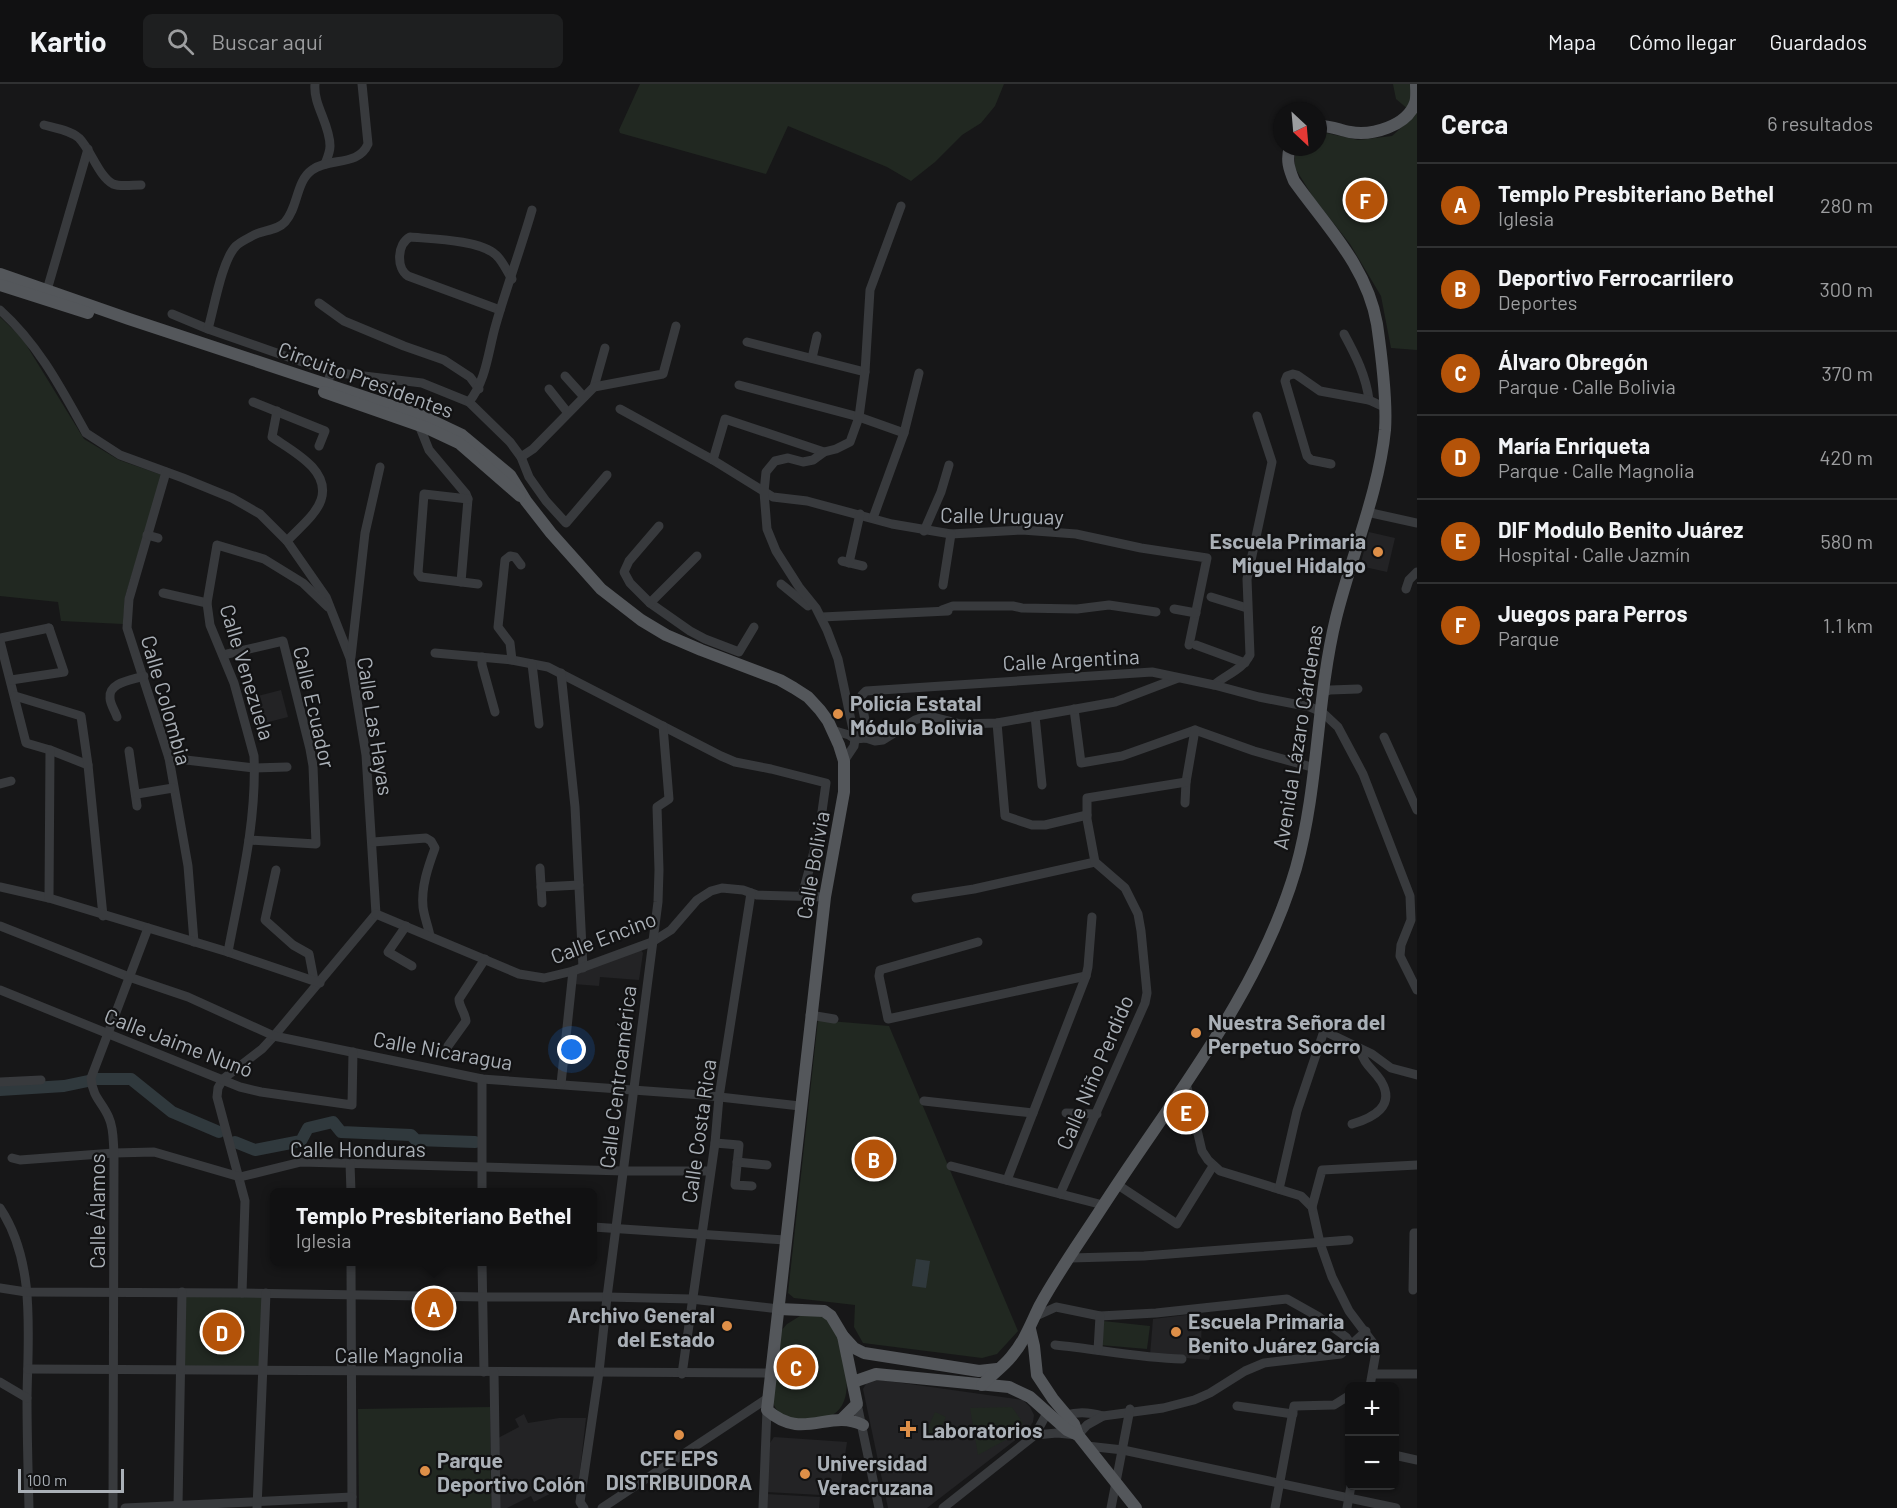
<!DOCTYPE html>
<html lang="es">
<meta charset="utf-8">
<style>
body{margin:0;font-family:Barlow,sans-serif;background:#1e1f20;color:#f1f3f6}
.controls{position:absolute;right:18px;bottom:18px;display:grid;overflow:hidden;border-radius:9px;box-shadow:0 2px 4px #0004}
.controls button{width:54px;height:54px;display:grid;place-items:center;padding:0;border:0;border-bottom:2px solid #303132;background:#111112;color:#f1f3f6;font:30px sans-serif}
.compass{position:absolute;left:1273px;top:18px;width:54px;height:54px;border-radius:50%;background:#111112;box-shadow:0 2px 4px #0004;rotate:154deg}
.scale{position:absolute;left:18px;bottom:15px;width:106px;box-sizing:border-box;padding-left:6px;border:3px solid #aab0b7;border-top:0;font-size:16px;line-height:21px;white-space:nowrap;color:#aab0b7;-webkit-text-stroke:4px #121213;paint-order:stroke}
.you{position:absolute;left:572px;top:966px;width:21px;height:21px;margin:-15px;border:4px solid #fff;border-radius:50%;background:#1a73e8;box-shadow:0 0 0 9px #1a73e833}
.badge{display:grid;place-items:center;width:39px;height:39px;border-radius:50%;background:#b45309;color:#fff;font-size:20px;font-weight:700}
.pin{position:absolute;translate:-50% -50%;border:3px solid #fff;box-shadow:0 2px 6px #0006}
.popup{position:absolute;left:270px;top:1104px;width:327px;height:78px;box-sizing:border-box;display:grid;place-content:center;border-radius:9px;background:#111112;filter:drop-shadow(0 2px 4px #0005);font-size:20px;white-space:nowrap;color:#9c9d9f}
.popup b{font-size:22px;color:#f1f3f6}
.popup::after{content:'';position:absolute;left:50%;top:100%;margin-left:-12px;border:12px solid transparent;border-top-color:#111112}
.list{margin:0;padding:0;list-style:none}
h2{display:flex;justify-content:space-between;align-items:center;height:78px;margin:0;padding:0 24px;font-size:26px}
h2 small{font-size:20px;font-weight:400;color:#9c9d9f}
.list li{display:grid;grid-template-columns:39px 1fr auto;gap:18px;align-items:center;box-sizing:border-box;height:84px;padding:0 24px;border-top:2px solid #303132}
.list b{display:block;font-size:22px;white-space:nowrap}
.list p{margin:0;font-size:20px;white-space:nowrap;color:#9c9d9f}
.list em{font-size:20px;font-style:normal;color:#9c9d9f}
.icon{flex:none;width:33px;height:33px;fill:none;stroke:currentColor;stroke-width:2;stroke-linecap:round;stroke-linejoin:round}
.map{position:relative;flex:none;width:1417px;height:1424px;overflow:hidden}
header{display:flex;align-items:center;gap:36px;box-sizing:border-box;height:84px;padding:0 30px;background:#111112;border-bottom:2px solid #303132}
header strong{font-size:28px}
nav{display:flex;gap:33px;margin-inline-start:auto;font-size:21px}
.search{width:420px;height:54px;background:#1e1f20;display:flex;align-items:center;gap:15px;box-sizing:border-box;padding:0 21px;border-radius:9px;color:#9c9d9f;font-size:22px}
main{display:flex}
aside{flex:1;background:#111112}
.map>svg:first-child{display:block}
.built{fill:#232325}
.green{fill:#212821}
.water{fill:#30393d}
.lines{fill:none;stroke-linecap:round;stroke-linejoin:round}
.river{stroke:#30393d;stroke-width:12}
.minor{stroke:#383a3d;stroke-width:9}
.major{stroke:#54575b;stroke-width:12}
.poi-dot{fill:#de8f48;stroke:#121213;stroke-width:2}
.labels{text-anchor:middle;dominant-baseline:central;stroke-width:4.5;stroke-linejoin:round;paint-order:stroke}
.street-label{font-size:21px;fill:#aab0b7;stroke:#121213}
.poi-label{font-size:21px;font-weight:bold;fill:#aab0b7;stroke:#121213;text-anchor:start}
</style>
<header>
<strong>Kartio</strong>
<div class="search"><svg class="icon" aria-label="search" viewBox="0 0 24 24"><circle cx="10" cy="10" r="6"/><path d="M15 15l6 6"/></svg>Buscar aquí</div>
<nav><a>Mapa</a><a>Cómo llegar</a><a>Guardados</a></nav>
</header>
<main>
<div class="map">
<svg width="1417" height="1424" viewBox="0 0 1417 1424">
<rect width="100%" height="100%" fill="#171718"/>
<g class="built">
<path d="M1369,448L1395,454L1387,488L1360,482Z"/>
<path d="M281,606L288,633L257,641L250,614Z"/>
<path d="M640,865L643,869L639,896L600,893L599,902L573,900L575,888Z"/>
<path d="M1202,1229L1201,1262L1213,1263L1209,1276L1150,1271L1153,1235Z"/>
<path d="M874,1295L1023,1316L1030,1323L1034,1331L1033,1338L1027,1347L927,1424H888L863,1305L867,1298Z"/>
<path d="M524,1330L528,1339L559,1334H586L579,1395L534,1418L531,1412L507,1424H499L498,1354L519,1343L515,1335Z"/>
<path d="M774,1353L847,1358L839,1412L766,1408L770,1359Z"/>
<path d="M766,1410L820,1413L819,1424H766Z"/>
</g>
<g class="green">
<path d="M640,0H1004L995,22L981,39L962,51L935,78L911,97L887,83L788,42L766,90L620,49L619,46Z"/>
<path d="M1393,0H1417V266L1391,264L1381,212L1350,160L1313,113L1295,84V66L1299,63H1318V50L1322,48L1358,56L1392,52L1415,31L1396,15Z"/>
<path d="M0,233L22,254L84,355L119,376L162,391L125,513L123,540L61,537L58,518L0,512Z"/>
<path d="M818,936L889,942L1018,1247L997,1270L982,1274L863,1259L854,1243L855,1221L794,1214L788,1209Z"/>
<path d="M182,1208L266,1209L262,1288L180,1287Z"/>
<path d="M800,1232C807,1232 817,1230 823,1233C836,1238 839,1258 842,1269C848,1293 854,1328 822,1335C814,1337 808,1338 800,1336C785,1333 777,1331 772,1316L781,1247L787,1240Z"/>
<path d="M1103,1237L1150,1242L1147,1265L1100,1261Z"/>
<path d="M490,1323L491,1424H359L358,1325Z"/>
<path d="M1012,1323L1023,1339L1011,1353L978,1371L970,1324Z"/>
<path d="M935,1328L946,1333L937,1353L926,1348Z"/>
</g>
<path class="water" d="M916,1175L930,1177L926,1204L912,1202Z"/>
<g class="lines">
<g class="river">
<path d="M97,995H131L172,1028L219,1048"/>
<path d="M0,1006L64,1002L88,997"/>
<path d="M235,1058L255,1066L301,1057L308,1044L333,1038L341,1048L411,1051L416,1056L475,1058"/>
</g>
<g class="minor">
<path d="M315,0C313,21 330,40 330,62C330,68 327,75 325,80"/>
<path d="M44,41C55,44 70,46 79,54C91,66 99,93 113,100C120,103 132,101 141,101"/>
<path d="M47,206L88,65"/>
<path d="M319,219L344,237L404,262L444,276L470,293L479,305"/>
<path d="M0,226C38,260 61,304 86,349L120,371L183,394L232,414L260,430L287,457L326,513L350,574L366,671L376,830L274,952L262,965L223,995L218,1004L217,1013L245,1117L242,1209"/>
<path d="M500,226L408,192C396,184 397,160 410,153C432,155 480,156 496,171C503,177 507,188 512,195"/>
<path d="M172,230L208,245L331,288"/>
<path d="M208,245C214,224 222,176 236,162C240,158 247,155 252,152C262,146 277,147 285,138C298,124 296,97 312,86C330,73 358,83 368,60L362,0"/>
<path d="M1344,250C1356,272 1366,292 1369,316"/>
<path d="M747,258L865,288"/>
<path d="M812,274L817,252"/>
<path d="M565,292L584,313"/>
<path d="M327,301L331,288L422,299L469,318L510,358L521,373L529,393L546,417L566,439L607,391"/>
<path d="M739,301L859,333L904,349"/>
<path d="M594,303L605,264"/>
<path d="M549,305L568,329"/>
<path d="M253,318L325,347L319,362"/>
<path d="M469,318C487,295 488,267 496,240C507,202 521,164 532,126"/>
<path d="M620,325L713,376L773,413L807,417L892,440L951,450L1022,446L1076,450L1141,464L1207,474L1189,561"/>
<path d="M277,327L272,353C292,367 331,386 321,416C316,431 298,445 287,457"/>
<path d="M419,341L429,366L466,410L468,415L461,498"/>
<path d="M521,373L533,365L594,303L663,290L676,242"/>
<path d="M713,376L725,335L824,368"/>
<path d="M1331,380L1311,376L1307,372L1285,297L1287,292L1293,290L1297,291L1320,307L1369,316L1384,323"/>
<path d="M166,388L129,515L127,544L169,674L188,782L194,858"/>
<path d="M468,415L424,410L418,489L421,493L478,500"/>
<path d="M1367,428L1417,439"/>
<path d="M873,434L904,349L919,289"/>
<path d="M659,442L629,477L624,488L630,499L650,519L690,547L705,555L739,568L754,543"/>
<path d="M924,447L941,408L949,381"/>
<path d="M147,451L158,454"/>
<path d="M842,477L863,482"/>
<path d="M849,479L860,430"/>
<path d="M781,500L808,522"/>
<path d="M943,501L951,450"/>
<path d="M1406,505L1409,496L1417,488"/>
<path d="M163,509L207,519"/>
<path d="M1211,513L1247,524"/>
<path d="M650,519L697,472"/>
<path d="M1174,525L1196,529"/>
<path d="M942,526L953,522H1013L1022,524L1077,525L1109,521L1156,528"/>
<path d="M822,533L948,527"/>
<path d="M0,554L49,544"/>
<path d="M0,557L26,659L50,666L88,681"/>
<path d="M1196,561L1245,579"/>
<path d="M435,569L512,576L548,583L721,672L735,678L771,685L826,699L819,749L802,812"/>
<path d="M223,571L283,557L310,665L313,682L316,760L249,756"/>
<path d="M351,573L365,449L380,383"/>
<path d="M482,573V581L495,628"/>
<path d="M512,576L510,559L498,543L505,476L510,472L515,473L521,481"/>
<path d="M532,580L539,640"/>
<path d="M561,589L575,723L583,884"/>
<path d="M11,596L64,588L49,544"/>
<path d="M1214,601C1227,590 1242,586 1250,571L1247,495L1272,378L1257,332"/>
<path d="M1324,608L1330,606L1358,605"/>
<path d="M15,612L81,632L88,681L103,832"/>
<path d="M1074,625L1081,679L1122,672L1195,646L1254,667L1315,684"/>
<path d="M1035,632L1042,701"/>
<path d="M117,633C115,627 110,620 110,614C108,598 133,596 144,592"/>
<path d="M997,639L1005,732L1032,741H1045L1087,731"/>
<path d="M832,646L849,651L855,655L866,654L875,657L883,656L915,636L924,633H933L961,640L997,639L1115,618L1178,594"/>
<path d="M1384,653L1417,726"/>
<path d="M866,654L867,646L861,616L862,611L866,607L1152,588L1214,601L1259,613L1310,623L1322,628L1338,643L1363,690L1410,812L1411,836L1401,861L1400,872L1417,906"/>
<path d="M855,655L838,575L827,546L816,524L799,503L776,467L767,445L764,408L766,388L775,377L788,374L803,378L813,376L824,368L836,365L850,358L859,333L865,288L870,206L901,122"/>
<path d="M129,667L137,722"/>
<path d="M169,674L254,684L287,683"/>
<path d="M844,677L854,662L855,655"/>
<path d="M0,700L11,697"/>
<path d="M137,710L173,704"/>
<path d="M1185,719L1186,698L1195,646"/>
<path d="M373,758L426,754L431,757L435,764C428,783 421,803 423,823C424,832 428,842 430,852"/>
<path d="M540,784L542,819"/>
<path d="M276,786L265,836L293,861L309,870L314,896"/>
<path d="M0,803L49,814L228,868L320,899"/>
<path d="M541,803L579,801"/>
<path d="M49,814L50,666"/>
<path d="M916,814L974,805L1095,778"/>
<path d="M376,830L519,890L544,894L573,887L652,858L671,846L697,816L711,807L722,804L743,806L757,811L825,813"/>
<path d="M0,842L129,893L188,913L274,952L482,995L702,1011L800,1022"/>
<path d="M406,842L388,868L412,882"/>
<path d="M978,858L880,886L879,892L888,935L1086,892"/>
<path d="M228,868C240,804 257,738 254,672L234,599L210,541L207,519L217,461L264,475L303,499L328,523"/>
<path d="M0,906L240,1003L261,1008L352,1021L353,968"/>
<path d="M810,931L834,935"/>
<path d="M448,962L466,937C465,928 459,923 459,915L485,875"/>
<path d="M0,998L41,996"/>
<path d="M1186,999L1202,1067L1208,1076L1220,1087L1301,1112L1312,1123L1320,1159L1332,1193L1349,1227L1373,1259L1376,1268L1370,1302"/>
<path d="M561,1000L573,887"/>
<path d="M924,1017L1033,1029"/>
<path d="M1066,1029L1097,1030"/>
<path d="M1352,1040C1373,1034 1396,1022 1381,997C1372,983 1365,983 1360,965"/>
<path d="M715,1059L739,1061L735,1101L752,1102"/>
<path d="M12,1074L20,1076L114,1069L154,1068L240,1093L301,1078L624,1087H710"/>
<path d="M737,1078L767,1081"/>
<path d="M350,1079L351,1108"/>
<path d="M951,1082L1103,1121"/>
<path d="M1007,1096L1086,892L1088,883L1092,833"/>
<path d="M1118,1101L1177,1140L1213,1082"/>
<path d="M1279,1105L1297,1027L1324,947L1372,970L1391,984L1417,991"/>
<path d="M482,1108V995"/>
<path d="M1060,1110L1145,919L1147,909L1141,847L1138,830L1125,804L1095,778L1087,735V714L1186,698"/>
<path d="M1312,1123L1322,1086L1417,1081"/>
<path d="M0,1124C36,1178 28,1250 27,1313C27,1350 28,1387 29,1424"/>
<path d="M593,1143L785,1156"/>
<path d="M1070,1174L1144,1172L1349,1156"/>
<path d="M351,1178L352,1424"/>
<path d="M482,1178L484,1288"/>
<path d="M0,1204L26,1208L242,1209L483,1213H607L691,1215L779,1225"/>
<path d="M1413,1206L1414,1149H1417"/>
<path d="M1034,1233L1056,1223L1100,1232L1156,1229L1287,1215L1319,1233L1346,1253L1352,1262"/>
<path d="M1055,1261C1097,1265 1139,1274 1182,1275"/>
<path d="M1098,1266L1100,1232"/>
<path d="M28,1285L770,1289"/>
<path d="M494,1288L496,1424"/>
<path d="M682,1290L715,1059L719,1013L751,809"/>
<path d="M1374,1290H1417"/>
<path d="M0,1298L27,1314"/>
<path d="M857,1320L879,1424"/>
<path d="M1237,1322L1293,1330"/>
<path d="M1066,1331C1079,1327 1090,1328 1103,1332"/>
<path d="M1035,1351L1057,1349L1078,1351L1087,1341L1103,1332L1163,1324L1194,1316L1210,1309L1245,1287L1264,1279L1341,1270L1366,1247"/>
<path d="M1087,1362L1123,1366L1396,1424"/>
<path d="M1394,1371L1417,1376"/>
<path d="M178,1421L182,1208"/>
<path d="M113,1424L114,1069C113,1057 114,1045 109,1034C102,1017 93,1015 91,994L148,844"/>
<path d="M125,1424L352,1413"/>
<path d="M257,1424L266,1209"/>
<path d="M584,1424L580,1418L599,1288L607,1213L658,818L659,786L657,723L669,715L663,642"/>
<path d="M602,1424L768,1314"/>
<path d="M763,1424L767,1326"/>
<path d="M943,1424L1035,1351L1047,1329"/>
<path d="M1111,1424L1130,1325"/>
<path d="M1275,1424L1294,1322L1334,1321L1350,1311"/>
<path d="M1347,1424L1351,1402"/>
</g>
<g class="major">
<path d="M1318,42C1330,41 1339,46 1350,48C1372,52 1407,42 1415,19C1417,14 1416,6 1416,0"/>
<path d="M0,190L129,235L422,332L462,351L510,391L526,417L551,449L601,505L641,536L666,551L701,566L780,596L794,604L808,613L820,626L828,637L839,661L844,677V708L825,813L767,1326C803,1358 829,1324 863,1341"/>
<path d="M0,201L88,229"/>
<path d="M324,308L427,344L459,359L520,412"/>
<path d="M779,1225L824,1227L831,1232L843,1252L854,1264L864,1269L979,1287L997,1285"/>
<path d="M1030,1245L1034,1262L1037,1291L1053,1315L1074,1340L1078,1351L1136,1424"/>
<path d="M853,1298L876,1290L1009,1303L1030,1313L1067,1346L1078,1351"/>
<path d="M982,1301C991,1291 1003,1283 1011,1273C1025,1257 1031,1239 1040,1221C1058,1188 1081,1156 1101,1125C1171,1016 1259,911 1296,784C1319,702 1316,616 1336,534C1351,473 1379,407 1385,346C1387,318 1381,268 1377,240C1367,182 1326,142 1294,97C1289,85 1286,76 1290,63"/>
<path d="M842,1335L857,1320L843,1252"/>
</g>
</g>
<g class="poi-dot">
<circle cx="1378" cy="468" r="6"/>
<circle cx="838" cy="630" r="6"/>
<circle cx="1196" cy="949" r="6"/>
<circle cx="727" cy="1242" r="6"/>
<circle cx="1176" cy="1248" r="6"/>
<path d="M905 1336h6v6h6v6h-6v6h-6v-6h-6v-6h6z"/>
<circle cx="679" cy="1351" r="6"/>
<circle cx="425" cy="1387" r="6"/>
<circle cx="805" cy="1390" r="6"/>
</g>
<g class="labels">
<g class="street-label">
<text transform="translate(366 295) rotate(20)">Circuito Presidentes</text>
<text transform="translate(1002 431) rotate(1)">Calle Uruguay</text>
<text transform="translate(1071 575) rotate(-3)">Calle Argentina</text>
<text transform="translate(248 588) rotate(73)">Calle Venezuela</text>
<text transform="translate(167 616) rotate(74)">Calle Colombia</text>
<text transform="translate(315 623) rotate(77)">Calle Ecuador</text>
<text transform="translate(376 642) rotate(81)">Calle Las Hayas</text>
<text transform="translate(1297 653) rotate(-81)">Avenida Lázaro Cárdenas</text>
<text transform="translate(812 781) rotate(-80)">Calle Bolivia</text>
<text transform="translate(603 853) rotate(-21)">Calle Encino</text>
<text transform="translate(179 958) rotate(21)">Calle Jaime Nunó</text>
<text transform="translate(443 966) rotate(10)">Calle Nicaragua</text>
<text transform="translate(1094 988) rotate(-67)">Calle Niño Perdido</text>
<text transform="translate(617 993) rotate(-83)">Calle Centroamérica</text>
<text transform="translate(698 1047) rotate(-82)">Calle Costa Rica</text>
<text x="358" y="1064">Calle Honduras</text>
<text transform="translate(96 1127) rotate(-90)">Calle Álamos</text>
<text x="399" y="1270">Calle Magnolia</text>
</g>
<g class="poi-label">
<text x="1366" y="456" text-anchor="end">Escuela Primaria<tspan x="1366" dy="24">Miguel Hidalgo</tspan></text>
<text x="850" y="618">Policía Estatal<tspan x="850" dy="24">Módulo Bolivia</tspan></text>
<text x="1208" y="937">Nuestra Señora del<tspan x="1208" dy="24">Perpetuo Socrro</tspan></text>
<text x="715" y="1230" text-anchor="end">Archivo General<tspan x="715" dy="24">del Estado</tspan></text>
<text x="1188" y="1236">Escuela Primaria<tspan x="1188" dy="24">Benito Juárez García</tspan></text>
<text x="922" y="1345">Laboratorios</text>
<text x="679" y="1373" text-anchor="middle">CFE EPS<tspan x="679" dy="24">DISTRIBUIDORA</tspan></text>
<text x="437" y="1375">Parque<tspan x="437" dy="24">Deportivo Colón</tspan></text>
<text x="817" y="1378">Universidad<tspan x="817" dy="24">Veracruzana</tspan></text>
</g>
</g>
</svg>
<div class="controls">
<button>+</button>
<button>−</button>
</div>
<svg class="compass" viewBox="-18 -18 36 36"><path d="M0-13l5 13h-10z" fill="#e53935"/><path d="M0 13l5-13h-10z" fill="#9c9d9f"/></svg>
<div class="scale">100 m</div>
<div class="you"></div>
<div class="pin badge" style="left:434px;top:1224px">A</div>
<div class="popup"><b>Templo Presbiteriano Bethel</b>Iglesia</div>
<div class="pin badge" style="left:874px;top:1075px">B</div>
<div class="pin badge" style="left:796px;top:1283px">C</div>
<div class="pin badge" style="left:222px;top:1248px">D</div>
<div class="pin badge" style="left:1186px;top:1028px">E</div>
<div class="pin badge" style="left:1365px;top:116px">F</div>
</div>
<aside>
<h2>Cerca<small>6 resultados</small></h2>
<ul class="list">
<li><span class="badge">A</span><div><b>Templo Presbiteriano Bethel</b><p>Iglesia</p></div><em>280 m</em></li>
<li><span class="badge">B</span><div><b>Deportivo Ferrocarrilero</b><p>Deportes</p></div><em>300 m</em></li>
<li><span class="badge">C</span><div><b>Álvaro Obregón</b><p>Parque · Calle Bolivia</p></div><em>370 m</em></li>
<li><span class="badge">D</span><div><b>María Enriqueta</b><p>Parque · Calle Magnolia</p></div><em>420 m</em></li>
<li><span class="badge">E</span><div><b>DIF Modulo Benito Juárez</b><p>Hospital · Calle Jazmín</p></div><em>580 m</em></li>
<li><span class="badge">F</span><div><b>Juegos para Perros</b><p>Parque</p></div><em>1.1 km</em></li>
</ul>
</aside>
</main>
